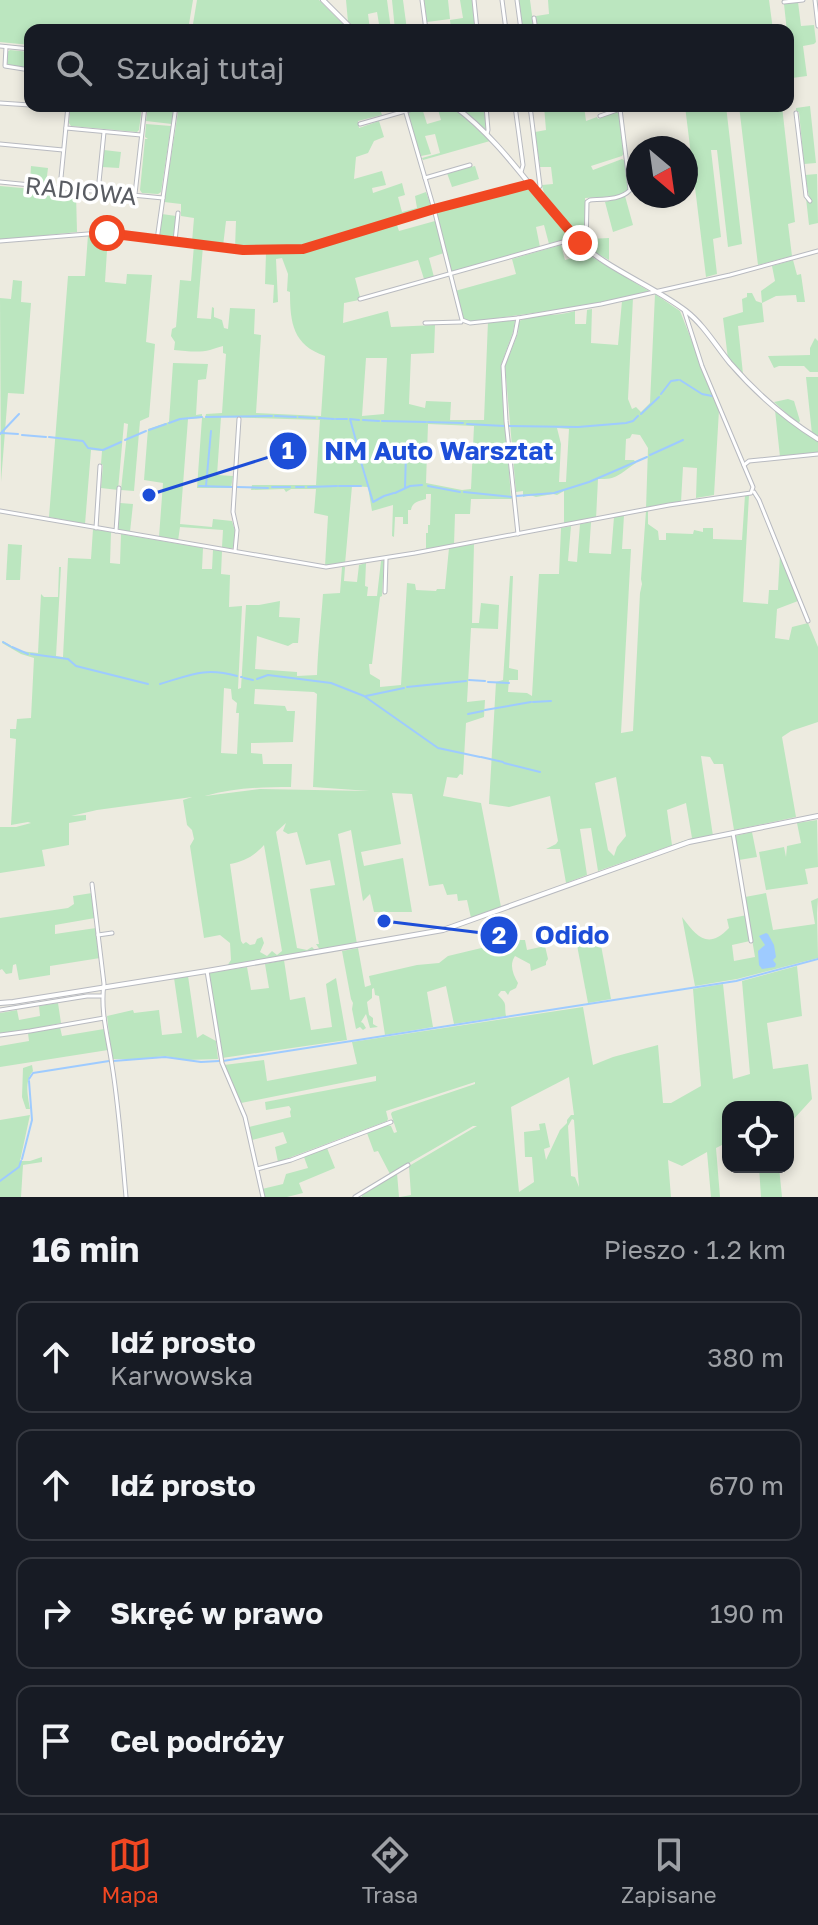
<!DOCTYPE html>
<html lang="pl">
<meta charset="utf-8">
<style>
body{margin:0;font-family:"Golos Text",sans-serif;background:#242831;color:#f1f3f6}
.controls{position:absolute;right:24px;bottom:24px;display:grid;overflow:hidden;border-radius:16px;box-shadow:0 4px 12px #0003}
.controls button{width:72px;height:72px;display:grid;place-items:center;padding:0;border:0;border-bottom:2px solid #363941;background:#171b24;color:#f1f3f6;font:40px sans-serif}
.compass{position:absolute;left:626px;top:136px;width:72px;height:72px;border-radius:50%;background:#171b24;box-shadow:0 4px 12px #0003;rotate:151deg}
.stop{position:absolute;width:24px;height:24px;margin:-18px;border:6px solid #f14722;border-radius:50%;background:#fff}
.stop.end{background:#f14722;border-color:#fff;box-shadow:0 2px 8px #0008}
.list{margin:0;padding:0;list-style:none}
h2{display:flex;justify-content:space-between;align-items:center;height:104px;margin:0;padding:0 32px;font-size:34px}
h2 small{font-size:26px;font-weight:400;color:#9ea1a6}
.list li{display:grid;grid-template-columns:52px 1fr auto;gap:24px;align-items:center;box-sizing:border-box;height:112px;margin:0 16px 16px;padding:0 16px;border:2px solid #363941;border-radius:16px}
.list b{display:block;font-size:30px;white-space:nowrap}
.list p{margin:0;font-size:26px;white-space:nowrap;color:#9ea1a6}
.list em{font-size:26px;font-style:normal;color:#9ea1a6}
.icon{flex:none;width:44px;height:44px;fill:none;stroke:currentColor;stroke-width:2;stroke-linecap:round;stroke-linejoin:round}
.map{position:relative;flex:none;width:818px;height:1197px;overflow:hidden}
.search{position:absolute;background:#171b24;box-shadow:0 4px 12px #0003;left:24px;right:24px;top:24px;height:88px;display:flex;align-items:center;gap:20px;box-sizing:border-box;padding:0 28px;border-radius:16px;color:#9ea1a6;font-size:30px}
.sheet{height:616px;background:#171b24}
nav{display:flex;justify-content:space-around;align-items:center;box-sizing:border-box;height:112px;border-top:2px solid #363941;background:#171b24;font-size:22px;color:#9ea1a6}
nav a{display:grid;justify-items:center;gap:4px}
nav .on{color:#f14722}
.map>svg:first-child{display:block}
.green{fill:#bbe6bf;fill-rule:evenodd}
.water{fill:#9ecbff}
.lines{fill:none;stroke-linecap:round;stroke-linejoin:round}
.stream{stroke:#9ecbff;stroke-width:2}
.minor-casing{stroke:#b8bac0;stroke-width:5}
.tertiary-casing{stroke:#b8bac0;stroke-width:6}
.minor{stroke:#fff;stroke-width:3}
.tertiary{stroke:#fff;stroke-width:4}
.route{stroke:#f14722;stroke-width:10}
.labels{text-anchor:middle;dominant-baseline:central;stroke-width:7;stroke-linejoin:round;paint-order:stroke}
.street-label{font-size:24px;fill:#595c62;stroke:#fff}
.leader{fill:none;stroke:#1d4ed8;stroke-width:3}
.callout-dot{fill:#1d4ed8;stroke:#fff;stroke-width:3}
.mark-label{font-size:24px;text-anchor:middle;font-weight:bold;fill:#fff}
.callout-label{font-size:26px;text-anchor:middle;font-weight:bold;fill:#1d4ed8;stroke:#fff;stroke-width:7;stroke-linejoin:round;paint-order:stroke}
</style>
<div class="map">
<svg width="818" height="1197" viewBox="0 0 818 1197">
<rect width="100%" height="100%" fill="#edebe0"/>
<g class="green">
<path d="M0,0H193L188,30H30V45L0,42Z"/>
<path d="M197,0H319L349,30H192Z"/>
<path d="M346,0H387L391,30H380L377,12L368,14L370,30H356L348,22Z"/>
<path d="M392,0H403L407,30H395Z"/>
<path d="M424,0H448L450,19L427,22Z"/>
<path d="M460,0H472L475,30H446L451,29L450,20L463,18Z"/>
<path d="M519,0H530L534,30H522Z"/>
<path d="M548,0H769L773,30H537L536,16L549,14Z"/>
<path d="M798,2L801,26L814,25L816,42L814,44L803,46L807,76L792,78L784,4Z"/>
<path d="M10,50L30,52V69L6,65L7,52Z"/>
<path d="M70,106H142L139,130L137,132L71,126L69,123Z"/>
<path d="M148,106H175L172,124L146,121Z"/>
<path d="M179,106H379L382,115L358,121L359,128L379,121L384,137L374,141L368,153L356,157L354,179L382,171L386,185L372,188L373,193L402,183L405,195L398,197L402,212L417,208L415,196L426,192L432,208L353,232L396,222L399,231L435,221L444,253L429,258L434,277L424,279L418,260L355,278L360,297L359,300L344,303L343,323L388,311L391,327L435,325L434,353L411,354L409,404L425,408L426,401L451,402L450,420H484L488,321L514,319L515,321L513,332L501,365L511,498L513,499H471L470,514H455L454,545L426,550V533H428V525H430L431,494H426V499C419,501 412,502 411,510H408V524H403V517H395L394,537L392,536L393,505L372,511L368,487L352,486L345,564L325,566L328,516L314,513L316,489H291L286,492L284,489L251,490L252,485H316L320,420L221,417L217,475L233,476L231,488H197L202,418L188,419L180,524L212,527L213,519L232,521L235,531L234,547L231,549L222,547L223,530L180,527L178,541L159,537L163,483L144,480L148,429L169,422L173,363L208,364L206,379L198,380L196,415L202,414V417L205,418L206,414L222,413L226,354L223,353V346C218,347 214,349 210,350C199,353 186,351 174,350L175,342L171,336L172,329L176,327L180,280L191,281L194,245L203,246L197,318L211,319L212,307L214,308V317L222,320L224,328L228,329L230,308L255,309L254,334L261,335L256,413L321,416L325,356C293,345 290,323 290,292L287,291L288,274L282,258L276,259L278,302L273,303L274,285L265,284L266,253H280V249L235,248L236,221H226L223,246L192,242L194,218L181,216V204L164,202ZM366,358H387L384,414L362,416ZM428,424L474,426L471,489L462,490L426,483Z"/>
<path d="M437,106H450L461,114L490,141L423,160L422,158L440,153L435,134L425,136L431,154L421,156L407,115L408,112L422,108L427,124L441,120Z"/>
<path d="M458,106H484L486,130L462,109Z"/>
<path d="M544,106H584L586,121L597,117L598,119L616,112L619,113L624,153L622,156L591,166L593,170L622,159L625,161L629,190L619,196L585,198V244C572,229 545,205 542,185L553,184L551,167H540L535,132L546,130Z"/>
<path d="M685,106H726L742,244L728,247L717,150H711L721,237L713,239L717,274L706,277Z"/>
<path d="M739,106H782L795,222L788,224L792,256L758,265Z"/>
<path d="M810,106L816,163L804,164L799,112H796V108Z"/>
<path d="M146,124L171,126L161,192L158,194L142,193L140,190L145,139H148L145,137Z"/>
<path d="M104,150L121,152L119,168L102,167Z"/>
<path d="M31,166L48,168L46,184L30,182Z"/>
<path d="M475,166L479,179L452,187L447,173Z"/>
<path d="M817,174L818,223L809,225L806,198L809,197L805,175Z"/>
<path d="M0,186L76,193L77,232L0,240Z"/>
<path d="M527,188L570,237V239L549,244L544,225L536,227L540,247L451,272L436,211Z"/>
<path d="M625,196L633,225L613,232L605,202Z"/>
<path d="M162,214L176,216L174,237L172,239L159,237Z"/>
<path d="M88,235H108L105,282L126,284L127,274L152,275L146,342L155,344L149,417L140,421L134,491L121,490L128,424L124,423L118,490L101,488L103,465L101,464L102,451L91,450L85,524L49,517L68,276H85Z"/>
<path d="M609,238V260C600,255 587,251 588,239Z"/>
<path d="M561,245L565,260L587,254L649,291L593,305L468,322L463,319L455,291L516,274L512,259Z"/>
<path d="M793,260L797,275L801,274L805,302H797L796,295L776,296L762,303L764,322L738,326L743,374L728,359L723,318L743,312L742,299L747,297V293H752L756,301L762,303L761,291L775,281L772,266Z"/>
<path d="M13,280L22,281L21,302L31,303L24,394L8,393L1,482L0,298L11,299Z"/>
<path d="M655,294L680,311L719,410L714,495L696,498L697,468L683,467L681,502L646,509L648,448L640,435L632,434L630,438L626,439L625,460H634L636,463C620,473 618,480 598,479L596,519L564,524V491L557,495L553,494L536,497L530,495L523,497V491L516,492L505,366L518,333L519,321C537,313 557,317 575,311V324H586L587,310L592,309L591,343L618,345L622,301L633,298L628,399L632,409L636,407L641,412L650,403ZM557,428L569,429L566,482H559L561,444Z"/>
<path d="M815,338L818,341V372H810L804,366H779L774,368L768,356L810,355V348Z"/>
<path d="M806,377H818V437L812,434Z"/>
<path d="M788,399L794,401L800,421L798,424L774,402Z"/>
<path d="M775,410L791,423L818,441V454L780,457Z"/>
<path d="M745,495H749L743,602L768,604L769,590H778L780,554L798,601L777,609L775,638L789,640L792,627L808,623L818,647V722L791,731L782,737L796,817L734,830L723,764H714L710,757L701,756L713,836L672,847L670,846L598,871L591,828L580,829L587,875L566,883L560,849H546L556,844L558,841L550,796L509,807L489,804L496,682L503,680L510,576H513L509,668L518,670V680H509L508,692L527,693L532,696L539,574H559L561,528L571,526L568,561L577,562L580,524L591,522L589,553L611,554L614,517L624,515L622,549H631L621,733L633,731L640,593L642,584L641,579L646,511H648V524L658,531L659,540H666V533L693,534L694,530L703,532V528H713V539L742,540ZM616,777L626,836L617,847L614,856L608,850L595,783ZM686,803L692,838L672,845L667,810Z"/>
<path d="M120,503L133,504L130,532L120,530L118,528Z"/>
<path d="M93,529L111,532L110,563L120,564L121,534L203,548L202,569H212L213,550L222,551L221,574L230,575L229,607L242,606L238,689L241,688L246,605H259L280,601L279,617L300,618L298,643H293L288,646L257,636L255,669L297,672V676L317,675C318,647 321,622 323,594L340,593L342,567H345L344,581L357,582L359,565L366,563L365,586L368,587L367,596H377L381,561L384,560L382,596L380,597L372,664H369L370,674L380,680V687L401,685L407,583L415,584L416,590L436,591L437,589H445L449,548L474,544L472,623H479L481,603L499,605L498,629L471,628L467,702L485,700L484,717L466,723L463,775L460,774L457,778L447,777L443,796L481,803L501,907L471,918L467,900L458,901L457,894L447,895L443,884L429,886L412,794L392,793L401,844L361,852L364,866L403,858L412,912H374L370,894L363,901L351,830L338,834L357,944L320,950L316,944H319L310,889L335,885L330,860L306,865L297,832L288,834L283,831L286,823L276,832L297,948L307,950L312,947L315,950L227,966L231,960L230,943L220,935L204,938L190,846L194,839L192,830L187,825L183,800L192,797L97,810L71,816L86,815V820L69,823V845L42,850L45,866L0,873V827H16L31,823L28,822L11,825L16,739L10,738V729H16L17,719L31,718L34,658L21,654L2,643L3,641L20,651L38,653L41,594L44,597H58L59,567H61L56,656L63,657L68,558L91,559ZM224,688L231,689L232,699L237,703L236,713H239L237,754L221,753ZM255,689L314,692L317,694L313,787L369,791L260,789L205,796C233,788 261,787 291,787L292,764H263L262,754L251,753V743L293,742L295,711H287L285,706L254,704ZM264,845L282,951L277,955L272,951L267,956L260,952L264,943L262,937L257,939L255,944L250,945L246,942L243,944L241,941L230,864C245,861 254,856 264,845Z"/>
<path d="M8,544L22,545L20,580H6Z"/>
<path d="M817,820L818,867L805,869L808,884L766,890L759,852L784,847L786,857L787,846L801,843L797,823Z"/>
<path d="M752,832L757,857L739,860L735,836Z"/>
<path d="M92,893L95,918L55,925V934L96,928L100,958L50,966V975L19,980L16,964L13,965L12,973L6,974L2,969L0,970V918L68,908L74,904L73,896Z"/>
<path d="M766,893L773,930L815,924L811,901L818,898L817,913L818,958L737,979L695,986L682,917C697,937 708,950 729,928L727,919L747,915L750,941L732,945L734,961L755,957L745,897Z"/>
<path d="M517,940H525L527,950L545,946L548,959L546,962V965L531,971L530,964L515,956C509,965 513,974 518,983L516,988L510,991L508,995L505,991H501L498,995C508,1005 504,1003 506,1016L454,1024L446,986L427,992L433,1027L385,1035L379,996L375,995L374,988L372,989V998L367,1002L369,1015L373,1018V1024L378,1027L370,1028L366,1014L361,1022L363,1023L366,1028L363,1030L360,1027L356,1029L352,1009L353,1003L351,999L342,951L358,948L365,987L371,985L369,976L417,965L439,963L448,956L498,944L501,951L504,953L509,951Z"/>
<path d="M600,940L611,999L588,1003L577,945Z"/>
<path d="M284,960L290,1000L305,997L311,1030L332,1027L326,984L336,978L347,1040L222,1058L209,973L247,967L251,990L269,988L265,964Z"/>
<path d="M797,966L802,1016L767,1023L773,1069L808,1064L812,1099L792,1121H788V1107H728V1142L716,1148L720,1197H711L707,1152L682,1166L668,1160L671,1197H400L411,1195L409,1166L477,1126H473L390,1174L378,1151L374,1152L367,1133L388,1125L391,1126L394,1133L397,1132L391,1114L392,1112L475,1084V1082L386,1111L388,1119L387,1121L278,1162L275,1147L287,1143L283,1132L252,1140L249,1127L291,1117L290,1112L291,1109L289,1106L266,1110L265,1102L376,1081V1076L241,1103L224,1065L264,1060L267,1081L357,1064L352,1042L583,1007L593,1065L613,1057L658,1045L663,1103H671L701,1086L693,989L723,984L733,1079L750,1074L742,981ZM569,1077L574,1115H571L567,1120V1123L560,1130L546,1160L544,1149L550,1147L545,1123L539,1124L540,1130L524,1132L525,1157H532L534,1182L519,1192L511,1107ZM572,1119L574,1120L579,1187L575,1177L571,1176L568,1126Z"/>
<path d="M188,976L197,1038L203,1034L216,1041L218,1059L186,1060L165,1056L139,1059H112L107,1016L133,1010L134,1013L159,1010L162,1035L182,1033L174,978Z"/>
<path d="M58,1003L61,1023L28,1030L0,1033V1013L17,1010L19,1020L40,1016L39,1006Z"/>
<path d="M60,1027L62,1036L104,1029L108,1050L0,1067V1046L29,1041L28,1033Z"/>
<path d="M32,1065L33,1071C24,1081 28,1096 30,1109H26L22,1097L23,1068Z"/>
<path d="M30,1115L20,1161H30L42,1157V1162L23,1165L21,1197H0V1120Z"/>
<path d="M327,1148L335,1168L299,1183L303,1193L287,1197H264L262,1189L283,1184L286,1174L308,1168L304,1157Z"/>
<path d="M759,1167H779L782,1197H761Z"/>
<path d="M397,1173L399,1197H362L361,1194Z"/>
</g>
<path class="water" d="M766,933L768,934L774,945L776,957L773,960L776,964L775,967L762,969L759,965L758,951L765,945L759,936Z"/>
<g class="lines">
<g class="stream">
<path d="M680,380L702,394L712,396"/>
<path d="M661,394L671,381L678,380"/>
<path d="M641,414L659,397"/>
<path d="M275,416L296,417"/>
<path d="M206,417L272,416"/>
<path d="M299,417L315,418"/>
<path d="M319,418L334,419"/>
<path d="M336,419H347"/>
<path d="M363,420L379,421"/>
<path d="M382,421L426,422"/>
<path d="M428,422L463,423"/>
<path d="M169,423L180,419L202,417"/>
<path d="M467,424L504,426"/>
<path d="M509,426L578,427L626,423L633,421L638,416"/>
<path d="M149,430L166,424"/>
<path d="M2,433L18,434"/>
<path d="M0,434L19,414"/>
<path d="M22,435L46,437"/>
<path d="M49,437L83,441L88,448L103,450L121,442"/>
<path d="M125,440L146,431"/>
<path d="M358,448L350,419L359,420"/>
<path d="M358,452L373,502L384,496L394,493"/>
<path d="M650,455L683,440"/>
<path d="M199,486L232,487"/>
<path d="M206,486L211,431"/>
<path d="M339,486H361"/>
<path d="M428,486L460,492"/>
<path d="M237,487L268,488"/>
<path d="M272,487H290"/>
<path d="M296,487H304"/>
<path d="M308,487L337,486"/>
<path d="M405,488L406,453"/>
<path d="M464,492L512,497"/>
<path d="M395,493L410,486L422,485"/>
<path d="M516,496L554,493L589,482L647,457"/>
<path d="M3,642L10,646"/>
<path d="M12,647L28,654"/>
<path d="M31,654L68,659L76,666L148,684"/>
<path d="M241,677H242"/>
<path d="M244,678L253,680"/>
<path d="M257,679L268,675L331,683L364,696L438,748L480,757"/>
<path d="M469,680L485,681"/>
<path d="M488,682L509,683"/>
<path d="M160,684C191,675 204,667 237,676"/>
<path d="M407,687L466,681"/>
<path d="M366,696L404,688"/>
<path d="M533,702L551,701"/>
<path d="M485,710L531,702"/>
<path d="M468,714L483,711"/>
<path d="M481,757L503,762"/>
<path d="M504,763L540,772"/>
<path d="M113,1061L165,1057L201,1062L219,1061"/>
<path d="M223,1061L736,981L818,959"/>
<path d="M29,1079L33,1073L109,1061"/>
<path d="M22,1159L32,1120L29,1081"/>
<path d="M0,1181L19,1167L21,1161"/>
</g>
<g class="minor-casing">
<g id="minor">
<path d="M422,0L426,30"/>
<path d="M474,0L477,30"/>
<path d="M502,0L506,30"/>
<path d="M517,0L521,30"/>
<path d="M815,0L818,26"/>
<path d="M784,2L803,0"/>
<path d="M534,18L536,30"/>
<path d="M0,46L30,49"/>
<path d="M6,47L5,66L30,70"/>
<path d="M0,103L30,105"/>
<path d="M35,106L68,109"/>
<path d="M404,106L434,209L462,320L470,323L518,318"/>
<path d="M486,106L488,130L487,134"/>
<path d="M515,106L523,165L521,172"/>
<path d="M530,106L540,186L536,190"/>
<path d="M796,113L806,196L810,201"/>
<path d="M360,124L423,106"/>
<path d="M66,128L141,135"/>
<path d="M0,144L63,150"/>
<path d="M425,178L470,165"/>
<path d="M0,182L163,198"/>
<path d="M60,188L68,106"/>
<path d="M98,192L104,132"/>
<path d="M135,194L145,106"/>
<path d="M157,240L176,106"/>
<path d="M0,241L100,233L243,250L303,249L434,209L530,185"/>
<path d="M175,241L178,213"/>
<path d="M586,248L587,202L590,200C603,199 621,200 630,190L620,109L600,116"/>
<path d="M360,299L570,240L575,238"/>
<path d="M425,323L461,322"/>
<path d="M744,465L749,461L818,454"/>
<path d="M754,492L759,500L808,621"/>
<path d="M0,511L326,567L415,553L669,505L751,493L753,487L702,366L684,310"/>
<path d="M96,528L100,466"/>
<path d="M116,531L119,488"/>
<path d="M518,534L506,421L503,366L515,334L518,318L601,304L730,275L818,251"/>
<path d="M235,551L237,530L233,512L239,419"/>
<path d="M385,592L386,559"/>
<path d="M733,833L751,941"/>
<path d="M92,884L104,984C100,1011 108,1037 112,1065C119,1108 122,1153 126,1197"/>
<path d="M98,935L112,933"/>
<path d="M207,971L222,1063L245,1117L263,1197"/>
<path d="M0,1010L87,996H102"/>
<path d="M0,1035L30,1031L104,1018"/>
<path d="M257,1169L291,1160L391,1122"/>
<path d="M355,1197L408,1165"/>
</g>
</g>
<g class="tertiary-casing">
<g id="tertiary">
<path d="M323,0L353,30"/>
<path d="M454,106C503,142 533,193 574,237C605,269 651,284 686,311C704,325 716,346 730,363C755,392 786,419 818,439"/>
<path d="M0,1003L13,1002L207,971L443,930L689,842L818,816"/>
</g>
</g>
<use href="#minor" class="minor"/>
<use href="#tertiary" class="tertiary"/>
</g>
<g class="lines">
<path class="route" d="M107,233L243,250L303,249L434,209L530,184L580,243"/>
</g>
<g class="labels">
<g class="street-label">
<text transform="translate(81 190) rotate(6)">RADIOWA</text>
</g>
</g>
<path class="leader" d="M149 495L288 451M384 921L499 935"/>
<g class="callout-dot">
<circle cx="149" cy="495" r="8"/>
<circle cx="384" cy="921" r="8"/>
<circle cx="288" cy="451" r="20"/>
<circle cx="499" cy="935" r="20"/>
</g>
<g class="mark-label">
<text x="288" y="459">1</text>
<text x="499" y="944">2</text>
</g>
<g class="callout-label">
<text x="439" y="460">NM Auto Warsztat</text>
<text x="572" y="944">Odido</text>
</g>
</svg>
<div class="controls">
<button><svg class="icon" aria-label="locate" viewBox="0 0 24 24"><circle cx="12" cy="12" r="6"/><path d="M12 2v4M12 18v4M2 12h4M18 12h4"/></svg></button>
</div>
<svg class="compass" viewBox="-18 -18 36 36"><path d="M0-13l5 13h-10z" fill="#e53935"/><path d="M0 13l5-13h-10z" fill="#9ea1a6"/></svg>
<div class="stop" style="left:107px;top:233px"></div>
<div class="stop end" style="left:580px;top:243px"></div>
<div class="search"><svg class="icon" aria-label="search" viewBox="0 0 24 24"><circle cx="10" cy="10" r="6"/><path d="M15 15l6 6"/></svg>Szukaj tutaj</div>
</div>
<section class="sheet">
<h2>16 min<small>Pieszo · 1.2 km</small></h2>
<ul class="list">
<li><svg class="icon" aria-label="ahead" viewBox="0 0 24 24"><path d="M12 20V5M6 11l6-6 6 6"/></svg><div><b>Idź prosto</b><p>Karwowska</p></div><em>380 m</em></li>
<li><svg class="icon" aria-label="ahead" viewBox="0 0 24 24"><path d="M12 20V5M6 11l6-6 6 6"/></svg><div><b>Idź prosto</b></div><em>670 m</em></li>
<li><svg class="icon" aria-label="right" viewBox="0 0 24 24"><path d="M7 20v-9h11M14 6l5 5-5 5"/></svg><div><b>Skręć w prawo</b></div><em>190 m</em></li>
<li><svg class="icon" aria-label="arrive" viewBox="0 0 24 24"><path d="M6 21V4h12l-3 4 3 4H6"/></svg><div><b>Cel podróży</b></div></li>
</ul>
</section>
<nav>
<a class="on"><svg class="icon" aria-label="map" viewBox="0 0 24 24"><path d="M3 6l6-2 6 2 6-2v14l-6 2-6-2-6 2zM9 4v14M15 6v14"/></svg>Mapa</a>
<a><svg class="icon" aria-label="directions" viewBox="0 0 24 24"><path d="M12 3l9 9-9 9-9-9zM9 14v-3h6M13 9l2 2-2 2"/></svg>Trasa</a>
<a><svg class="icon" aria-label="saved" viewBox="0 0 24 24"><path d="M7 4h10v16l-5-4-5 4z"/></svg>Zapisane</a>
</nav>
